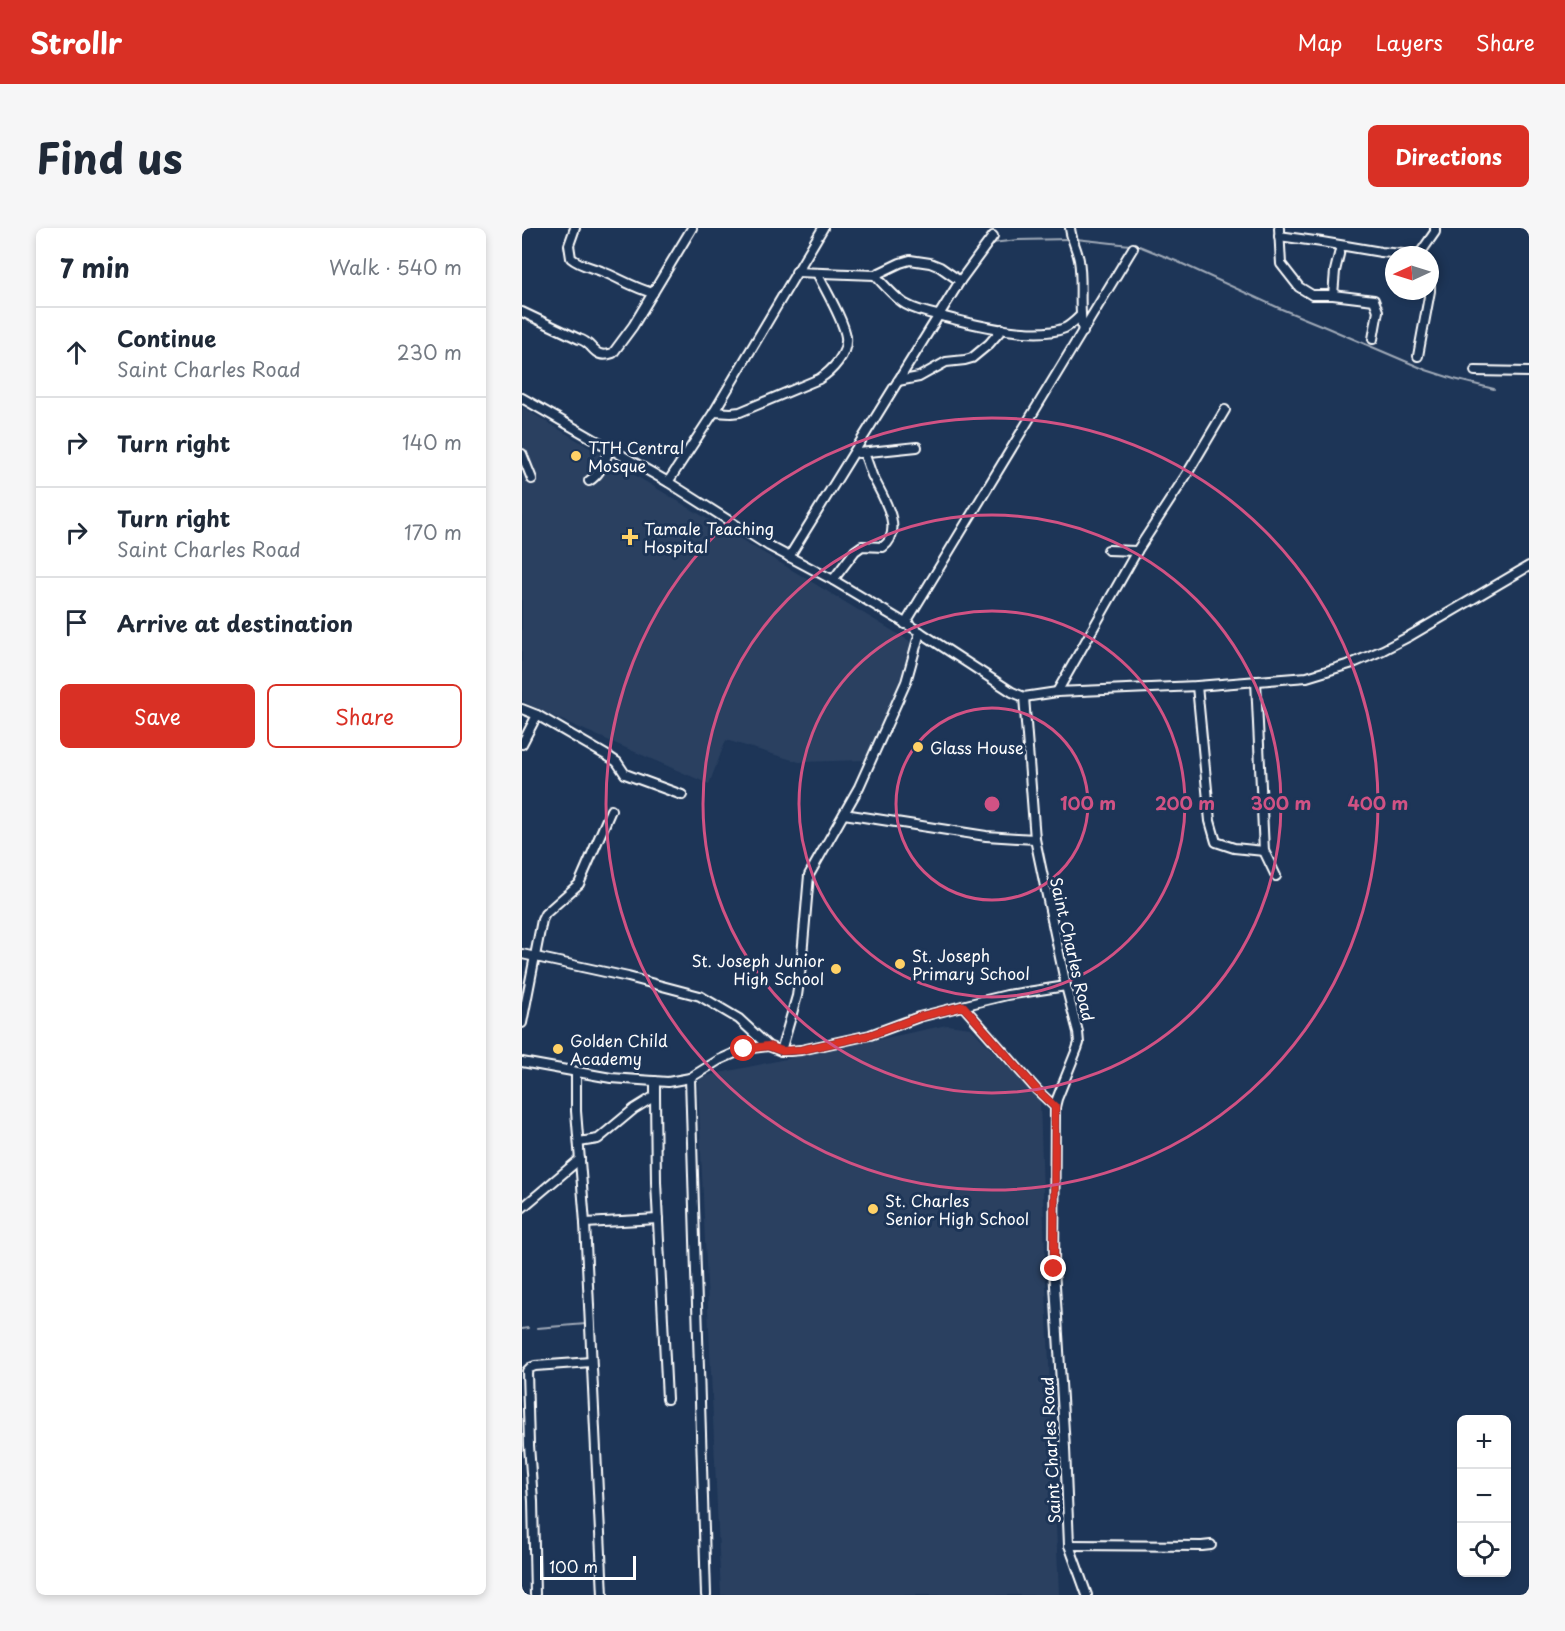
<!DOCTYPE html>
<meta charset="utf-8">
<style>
body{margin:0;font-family:"Playpen Sans",sans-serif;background:#f6f6f7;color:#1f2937}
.controls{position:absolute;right:18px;bottom:18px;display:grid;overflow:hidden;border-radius:9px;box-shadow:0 3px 9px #0003}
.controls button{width:54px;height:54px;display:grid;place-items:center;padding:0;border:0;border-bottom:2px solid #e0e1e3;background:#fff;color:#1f2937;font:30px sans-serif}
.compass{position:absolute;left:863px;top:18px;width:54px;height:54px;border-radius:50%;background:#fff;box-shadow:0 3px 9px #0003;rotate:266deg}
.scale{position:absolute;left:18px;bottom:15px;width:96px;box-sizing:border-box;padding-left:6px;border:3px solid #fff;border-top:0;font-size:16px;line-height:21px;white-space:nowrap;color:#fff;-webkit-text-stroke:4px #1d3557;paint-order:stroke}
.stop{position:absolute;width:18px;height:18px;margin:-14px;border:4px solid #d93025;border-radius:50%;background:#fff}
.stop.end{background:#d93025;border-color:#fff;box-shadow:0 2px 6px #0008}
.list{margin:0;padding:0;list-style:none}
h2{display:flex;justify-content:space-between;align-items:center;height:78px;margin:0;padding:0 24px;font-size:26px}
h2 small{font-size:20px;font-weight:400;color:#747a83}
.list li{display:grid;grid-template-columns:39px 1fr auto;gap:18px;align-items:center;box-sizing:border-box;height:90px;padding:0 24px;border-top:2px solid #e0e1e3}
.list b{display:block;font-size:22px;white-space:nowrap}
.list p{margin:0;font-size:20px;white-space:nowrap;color:#747a83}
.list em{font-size:20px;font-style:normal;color:#747a83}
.actions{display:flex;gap:12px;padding:18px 24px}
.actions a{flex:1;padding:14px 0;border:2px solid #d93025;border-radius:9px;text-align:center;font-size:21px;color:#d93025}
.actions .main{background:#d93025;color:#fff}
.icon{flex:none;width:33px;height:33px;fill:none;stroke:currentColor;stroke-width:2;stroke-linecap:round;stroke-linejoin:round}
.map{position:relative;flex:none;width:1007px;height:1367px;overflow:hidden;border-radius:9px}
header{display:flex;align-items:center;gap:36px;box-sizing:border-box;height:84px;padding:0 30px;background:#d93025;color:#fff}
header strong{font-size:28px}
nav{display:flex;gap:33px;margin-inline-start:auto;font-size:21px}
.intro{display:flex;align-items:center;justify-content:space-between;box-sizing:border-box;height:144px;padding:0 36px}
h1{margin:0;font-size:42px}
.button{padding:15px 27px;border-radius:9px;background:#d93025;color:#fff;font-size:21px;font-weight:700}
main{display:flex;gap:36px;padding:0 36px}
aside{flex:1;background:#fff;border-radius:9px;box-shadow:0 3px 9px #0003}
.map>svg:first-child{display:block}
.built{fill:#2a4161}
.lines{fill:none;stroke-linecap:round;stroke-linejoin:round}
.stream{stroke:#a0aab8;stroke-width:2}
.street-casing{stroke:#fff;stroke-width:12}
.street{stroke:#1d3557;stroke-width:8}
.route{stroke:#d93025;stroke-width:8}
.ring{fill:none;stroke:#d15284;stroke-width:3}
.poi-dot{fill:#ffd166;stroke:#1d3557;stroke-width:2}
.labels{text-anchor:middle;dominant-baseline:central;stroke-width:6;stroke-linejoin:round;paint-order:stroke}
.poi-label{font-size:16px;fill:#fff;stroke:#1d3557;text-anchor:start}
.street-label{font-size:16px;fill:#fff;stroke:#1d3557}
.centre{fill:#d15284;stroke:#1d3557;stroke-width:3}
.ring-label{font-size:18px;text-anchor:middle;font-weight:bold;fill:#d15284;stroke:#1d3557;stroke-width:6;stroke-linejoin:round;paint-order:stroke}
</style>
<header>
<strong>Strollr</strong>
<nav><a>Map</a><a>Layers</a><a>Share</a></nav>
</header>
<div class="intro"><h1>Find us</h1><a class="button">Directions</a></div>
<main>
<aside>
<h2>7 min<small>Walk · 540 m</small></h2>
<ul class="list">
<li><svg class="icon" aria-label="ahead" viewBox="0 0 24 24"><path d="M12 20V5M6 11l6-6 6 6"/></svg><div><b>Continue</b><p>Saint Charles Road</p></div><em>230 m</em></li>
<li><svg class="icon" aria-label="right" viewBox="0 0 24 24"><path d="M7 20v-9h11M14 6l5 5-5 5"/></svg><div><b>Turn right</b></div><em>140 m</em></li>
<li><svg class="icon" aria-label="right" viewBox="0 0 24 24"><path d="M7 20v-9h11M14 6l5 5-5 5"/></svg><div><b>Turn right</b><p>Saint Charles Road</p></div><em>170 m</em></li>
<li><svg class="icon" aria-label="arrive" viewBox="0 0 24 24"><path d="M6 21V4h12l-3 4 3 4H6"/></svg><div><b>Arrive at destination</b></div></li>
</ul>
<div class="actions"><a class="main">Save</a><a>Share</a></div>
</aside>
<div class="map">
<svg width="1007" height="1367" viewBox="0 0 1007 1367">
<rect width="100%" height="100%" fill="#1d3557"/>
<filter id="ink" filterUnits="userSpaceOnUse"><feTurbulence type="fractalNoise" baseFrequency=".0167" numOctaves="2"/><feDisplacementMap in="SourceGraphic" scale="12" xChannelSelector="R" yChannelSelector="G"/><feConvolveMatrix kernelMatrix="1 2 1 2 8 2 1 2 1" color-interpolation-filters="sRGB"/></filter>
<g filter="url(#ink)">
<g class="built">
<path d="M0,179L399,420L343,532L277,534L204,512L187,556L35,490L0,473Z"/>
<path d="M425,797L449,800L518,873L525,1090L537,1367H199L176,857L179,850L188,847Z"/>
</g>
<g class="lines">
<g class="stream">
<path d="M554,11L617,18L654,33L757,80L801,98L904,142L932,151L972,161"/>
<path d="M470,15L496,12L548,11"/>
<path d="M15,1100L64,1096"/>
<path d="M0,1101L6,1100"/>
</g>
<g class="street-casing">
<g id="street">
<path d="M53,0L47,17L49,30C57,37 68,39 79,43C97,50 112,60 131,65"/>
<path d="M548,0C549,11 555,21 557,32C561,56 556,80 561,104"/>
<path d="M757,0L759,36L777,59L790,67H811"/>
<path d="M757,8L800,14L859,24L892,27"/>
<path d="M819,18L813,43L811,67L852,72L856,83L851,111"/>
<path d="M897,27L913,4V0"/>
<path d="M274,44L353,47L378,35L388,32L408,35L418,39L438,53"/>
<path d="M353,47C362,57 372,69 383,76C395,83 410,86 423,89C453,97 514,112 543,100C549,97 553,93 558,88"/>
<path d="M908,47V61"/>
<path d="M0,84L57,111C73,115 70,132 91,125L111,98L170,0"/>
<path d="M896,128L908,63"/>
<path d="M953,143L1007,144"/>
<path d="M376,153L397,149L424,134L443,132L450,130L467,116L480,101"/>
<path d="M0,170L146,254L247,318L311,352L398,404L490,464L502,469L535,464L675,458L785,449L831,435L861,422L886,409L1007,338"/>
<path d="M192,184L209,185L218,184L297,151C310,143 326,126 324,109C322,93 303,61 295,45"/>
<path d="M337,225L395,219"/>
<path d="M0,226L10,251"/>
<path d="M67,253C79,246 82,233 88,221"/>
<path d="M146,254L192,184L301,0"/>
<path d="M586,322L615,323"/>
<path d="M267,329L438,53L471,8"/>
<path d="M311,352L333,323L340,318L361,319C384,302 359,266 350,247C347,239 345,232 342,225"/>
<path d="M383,396L611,20"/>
<path d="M734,453L742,623L754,648"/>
<path d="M675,458L688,593L694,614L712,620L742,623"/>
<path d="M535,464L615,323L665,246L703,182"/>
<path d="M502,469L513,611L544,758L556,804L557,815L555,821L535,871L533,879L532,1041L543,1220L547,1317L565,1367"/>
<path d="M0,481L15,487L89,530L95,534L103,546L160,567"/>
<path d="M0,516L15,487"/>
<path d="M322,586L464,608L513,611"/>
<path d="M0,726L106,749L178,768L217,791L246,818"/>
<path d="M441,778L515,862L533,879"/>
<path d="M0,795L20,692L23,686L57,656L89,582"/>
<path d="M259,823L275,768L279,739L287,647L337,559L384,454L398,404"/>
<path d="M0,834L89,850L146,854L168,850L197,832L222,821L246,818L259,823H268L279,822L348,807L397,789L460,773L485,767L544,758"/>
<path d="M54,844V883L63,995L81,1367"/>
<path d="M168,850L184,1367"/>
<path d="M133,868L134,954L145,1171"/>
<path d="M57,914L76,911L112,881L133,868V853"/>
<path d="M0,980L58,931"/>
<path d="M63,995L136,991"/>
<path d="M547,1317L680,1318L689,1317"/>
<path d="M13,1367L11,1273L7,1217L5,1143L8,1140L13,1138L69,1134"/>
</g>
</g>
<use href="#street" class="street"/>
</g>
</g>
<g class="lines" filter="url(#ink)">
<path class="route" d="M222,821L246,818L260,823L279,822L348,807L397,789L441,778L515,862L533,879L532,1041"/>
</g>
<g class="ring">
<circle cx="470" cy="576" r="96"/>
<circle cx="470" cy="576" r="193"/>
<circle cx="470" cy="576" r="289"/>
<circle cx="470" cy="576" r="386"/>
</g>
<g class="poi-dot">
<circle cx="54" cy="228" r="6"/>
<path d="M105 300h6v6h6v6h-6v6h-6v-6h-6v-6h6z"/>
<circle cx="396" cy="519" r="6"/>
<circle cx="378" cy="736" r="6"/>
<circle cx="314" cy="741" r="6"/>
<circle cx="36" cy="821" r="6"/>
<circle cx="351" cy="981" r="6"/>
</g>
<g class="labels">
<g class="poi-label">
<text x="66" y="219">TTH Central<tspan x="66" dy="18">Mosque</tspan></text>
<text x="122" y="300">Tamale Teaching<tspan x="122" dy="18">Hospital</tspan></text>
<text x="408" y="519">Glass House</text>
<text x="390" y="727">St. Joseph<tspan x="390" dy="18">Primary School</tspan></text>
<text x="302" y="732" text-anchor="end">St. Joseph Junior<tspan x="302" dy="18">High School</tspan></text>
<text x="48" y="812">Golden Child<tspan x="48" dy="18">Academy</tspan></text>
<text x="363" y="972">St. Charles<tspan x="363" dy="18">Senior High School</tspan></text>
</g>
<g class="street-label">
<text transform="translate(551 721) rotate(77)">Saint Charles Road</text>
<text transform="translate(528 1222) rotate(-93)">Saint Charles Road</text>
</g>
</g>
<circle cx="470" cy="576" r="9" class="centre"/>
<g class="ring-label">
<text x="566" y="582">100 m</text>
<text x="663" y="582">200 m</text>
<text x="759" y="582">300 m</text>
<text x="856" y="582">400 m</text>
</g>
</svg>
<div class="controls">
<button>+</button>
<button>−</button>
<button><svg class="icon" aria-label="locate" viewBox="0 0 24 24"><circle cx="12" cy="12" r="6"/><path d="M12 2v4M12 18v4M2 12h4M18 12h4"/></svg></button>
</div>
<svg class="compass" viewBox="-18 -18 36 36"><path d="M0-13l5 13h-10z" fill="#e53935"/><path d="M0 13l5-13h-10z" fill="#747a83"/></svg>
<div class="scale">100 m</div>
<div class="stop" style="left:222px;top:821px"></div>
<div class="stop end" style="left:532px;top:1041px"></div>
</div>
</main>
